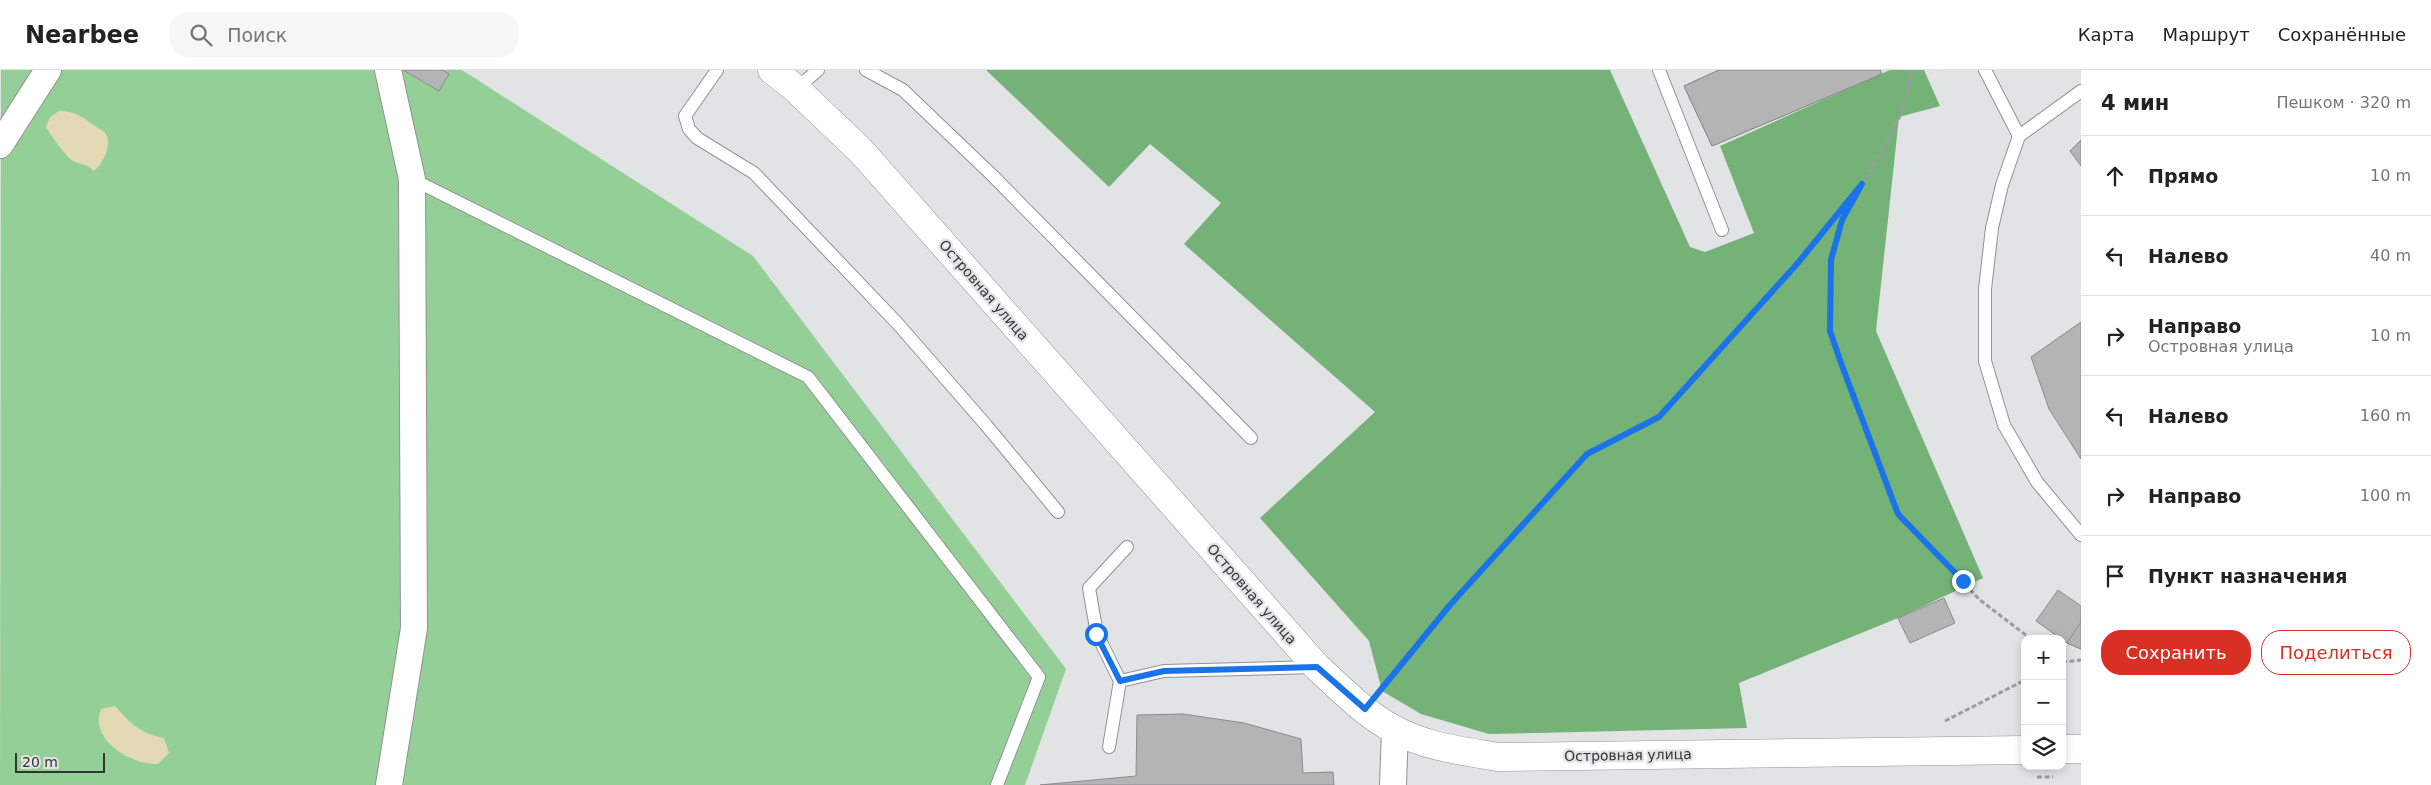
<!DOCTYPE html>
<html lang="ru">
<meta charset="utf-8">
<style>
body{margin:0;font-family:"DejaVu Sans",sans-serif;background:#f6f6f6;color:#222}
.controls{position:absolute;right:15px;bottom:15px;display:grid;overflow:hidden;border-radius:10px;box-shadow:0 2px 8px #0003}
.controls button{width:45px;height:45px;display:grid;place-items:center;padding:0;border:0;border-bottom:1px solid #e0e0e0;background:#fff;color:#222;font:25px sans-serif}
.scale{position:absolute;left:15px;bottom:12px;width:90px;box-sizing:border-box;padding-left:5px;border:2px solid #343435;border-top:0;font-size:14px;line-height:18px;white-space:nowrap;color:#343435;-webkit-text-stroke:4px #e2e3e5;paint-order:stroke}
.stop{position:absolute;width:15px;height:15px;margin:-11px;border:4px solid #1a73e8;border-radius:50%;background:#fff}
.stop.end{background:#1a73e8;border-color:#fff;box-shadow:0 1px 5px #0008}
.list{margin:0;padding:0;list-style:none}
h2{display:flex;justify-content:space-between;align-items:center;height:65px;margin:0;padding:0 20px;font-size:21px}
h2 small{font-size:16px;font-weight:400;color:#767676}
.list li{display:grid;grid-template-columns:32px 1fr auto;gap:15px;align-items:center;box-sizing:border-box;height:80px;padding:0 20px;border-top:1px solid #e0e0e0}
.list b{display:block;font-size:19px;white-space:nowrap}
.list p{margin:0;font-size:16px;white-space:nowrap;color:#767676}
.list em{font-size:16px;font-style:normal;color:#767676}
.actions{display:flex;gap:10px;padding:15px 20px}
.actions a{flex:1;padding:11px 0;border:1px solid #d93025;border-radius:20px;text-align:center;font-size:18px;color:#d93025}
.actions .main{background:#d93025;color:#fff}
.icon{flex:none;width:28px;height:28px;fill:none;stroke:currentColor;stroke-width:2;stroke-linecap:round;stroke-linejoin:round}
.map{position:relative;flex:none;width:2081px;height:715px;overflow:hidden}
header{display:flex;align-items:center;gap:30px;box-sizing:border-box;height:70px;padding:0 25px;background:#fff;border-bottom:1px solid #e0e0e0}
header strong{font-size:24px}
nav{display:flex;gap:28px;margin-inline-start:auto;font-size:18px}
.search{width:350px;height:45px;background:#f6f6f6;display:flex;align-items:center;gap:12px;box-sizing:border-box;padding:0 18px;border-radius:20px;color:#767676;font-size:19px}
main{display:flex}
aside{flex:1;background:#fff}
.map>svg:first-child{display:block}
.green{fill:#94cf98}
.forest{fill:#74b278}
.sand{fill:#e3dab5}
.building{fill:#b5b4b5;stroke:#8b8a8c}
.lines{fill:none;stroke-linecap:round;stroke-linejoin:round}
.lane-casing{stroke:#929294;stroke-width:14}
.street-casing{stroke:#929294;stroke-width:28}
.secondary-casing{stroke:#929294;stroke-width:29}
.path{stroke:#9c9c9e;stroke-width:3;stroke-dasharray:5 2.5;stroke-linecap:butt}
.lane{stroke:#fff;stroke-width:12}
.street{stroke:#fff;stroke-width:26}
.secondary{stroke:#fff;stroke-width:28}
.route{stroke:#1a73e8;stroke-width:6}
.labels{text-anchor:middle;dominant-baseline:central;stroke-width:4.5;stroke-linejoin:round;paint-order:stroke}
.street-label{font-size:14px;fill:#343435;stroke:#e2e3e5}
</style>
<header>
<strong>Nearbee</strong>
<div class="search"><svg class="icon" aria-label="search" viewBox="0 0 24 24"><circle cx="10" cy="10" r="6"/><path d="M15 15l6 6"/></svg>Поиск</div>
<nav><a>Карта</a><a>Маршрут</a><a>Сохранённые</a></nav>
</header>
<main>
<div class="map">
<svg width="2081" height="715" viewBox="0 0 2081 715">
<rect width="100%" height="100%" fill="#e2e3e5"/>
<path class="green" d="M1,0H462L753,186L1066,599L1025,715H0Z"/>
<path class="forest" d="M986,0H1610L1690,177L1705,182L1754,163L1720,76L1890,0H1924L1940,36L1899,47L1876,261L1983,508L1898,548L1739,613L1747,658L1489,664L1421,644L1382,621L1369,571L1260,448L1375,342L1184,174L1221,133L1150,74L1109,117Z"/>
<g class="sand">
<path d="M59,41C75,41 82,47 95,56C97,58 103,60 105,63C114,74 102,95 94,101C83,91 82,96 73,91C66,87 50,64 46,57L50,47Z"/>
<path d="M115,636C130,653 141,664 164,668L169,683L158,694C136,695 103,678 99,654C98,650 100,643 101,639Z"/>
</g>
<g class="building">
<path d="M403,0H442L449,4L439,21Z"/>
<path d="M1719,0H1880L1882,4L1712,76L1684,16Z"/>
<path d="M1719,0H1880L1882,4L1712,76L1684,16Z"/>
<path d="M2081,70V96L2070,81Z"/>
<path d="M2081,252V389L2049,339L2031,287Z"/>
<path d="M2058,520L2081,536V579L2067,573L2036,551Z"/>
<path d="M1944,528L1955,553L1910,573L1898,548Z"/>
<path d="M2081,552V579L2067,573Z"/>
<path d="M1183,644L1244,653L1301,669L1303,703L1333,702L1334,715H1040L1136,706L1137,645Z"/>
</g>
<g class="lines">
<g class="lane-casing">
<g id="lane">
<path d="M717,0L685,46L689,59L697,68L754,103L898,254L986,355L1058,442"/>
<path d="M866,0L903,20L993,106L1251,368"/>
<path d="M1659,0L1722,160"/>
<path d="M1985,0L2019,66L2081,21"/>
<path d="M796,19L818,0"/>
<path d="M2019,66L2002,115L1992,158L1985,219V291L2004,355L2037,412L2081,465"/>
<path d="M412,109L808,307L1039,607L997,715"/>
<path d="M1120,611L1164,601L1315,597"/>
<path d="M1109,677L1120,611L1097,564L1089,518L1127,477"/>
</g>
</g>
<g class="street-casing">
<g id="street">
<path d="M388,0L412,109L414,558L389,715"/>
<path d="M0,75L48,0"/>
<path d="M1393,715L1395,660"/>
</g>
</g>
<g class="secondary-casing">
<g id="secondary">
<path d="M772,0L796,19L861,81L1317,597C1341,619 1366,645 1395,660C1427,677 1463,681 1498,687L2025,680"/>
<path d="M2062,679H2081"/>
</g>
</g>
<g class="path">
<path d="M1862,115C1878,86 1915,33 1909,0"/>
<path d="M1857,123L1842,150L1831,191V261L1841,293L1898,444L1980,530L2031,569"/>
<path d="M2062,592L2081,590"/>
<path d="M1383,619L1450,535L1587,384L1659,347L1797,194L1862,114"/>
<path d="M1945,651L2025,610"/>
<path d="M2037,707H2053"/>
</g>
<use href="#lane" class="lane"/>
<use href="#street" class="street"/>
<use href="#secondary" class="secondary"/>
</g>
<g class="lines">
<path class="route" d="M1096,564L1120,611L1164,601L1317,597L1365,639L1450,535L1587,384L1659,347L1797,194L1862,114L1842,150L1831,190L1830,261L1841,293L1898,444L1963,511"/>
</g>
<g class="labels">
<g class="street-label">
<text transform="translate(984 220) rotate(49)">Островная улица</text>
<text transform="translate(1252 524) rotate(49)">Островная улица</text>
<text transform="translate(1628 685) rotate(-1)">Островная улица</text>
</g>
</g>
</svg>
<div class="controls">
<button>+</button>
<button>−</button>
<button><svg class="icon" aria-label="layers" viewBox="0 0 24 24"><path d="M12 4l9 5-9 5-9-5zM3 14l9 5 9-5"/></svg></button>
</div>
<div class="scale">20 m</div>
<div class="stop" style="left:1096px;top:564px"></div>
<div class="stop end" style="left:1963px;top:511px"></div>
</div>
<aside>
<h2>4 мин<small>Пешком · 320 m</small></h2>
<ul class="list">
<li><svg class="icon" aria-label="ahead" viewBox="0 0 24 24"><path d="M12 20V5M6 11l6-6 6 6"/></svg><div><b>Прямо</b></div><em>10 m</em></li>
<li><svg class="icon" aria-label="left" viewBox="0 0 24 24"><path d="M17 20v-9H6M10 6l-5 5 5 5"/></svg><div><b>Налево</b></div><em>40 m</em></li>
<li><svg class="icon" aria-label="right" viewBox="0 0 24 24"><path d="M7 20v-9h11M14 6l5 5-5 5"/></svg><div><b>Направо</b><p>Островная улица</p></div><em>10 m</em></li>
<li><svg class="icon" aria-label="left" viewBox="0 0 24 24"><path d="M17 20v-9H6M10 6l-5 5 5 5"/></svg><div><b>Налево</b></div><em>160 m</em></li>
<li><svg class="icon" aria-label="right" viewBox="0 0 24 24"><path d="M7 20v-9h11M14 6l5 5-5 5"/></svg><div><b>Направо</b></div><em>100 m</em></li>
<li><svg class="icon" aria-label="arrive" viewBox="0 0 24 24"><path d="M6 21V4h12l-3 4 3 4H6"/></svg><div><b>Пункт назначения</b></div></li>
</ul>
<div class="actions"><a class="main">Сохранить</a><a>Поделиться</a></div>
</aside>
</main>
